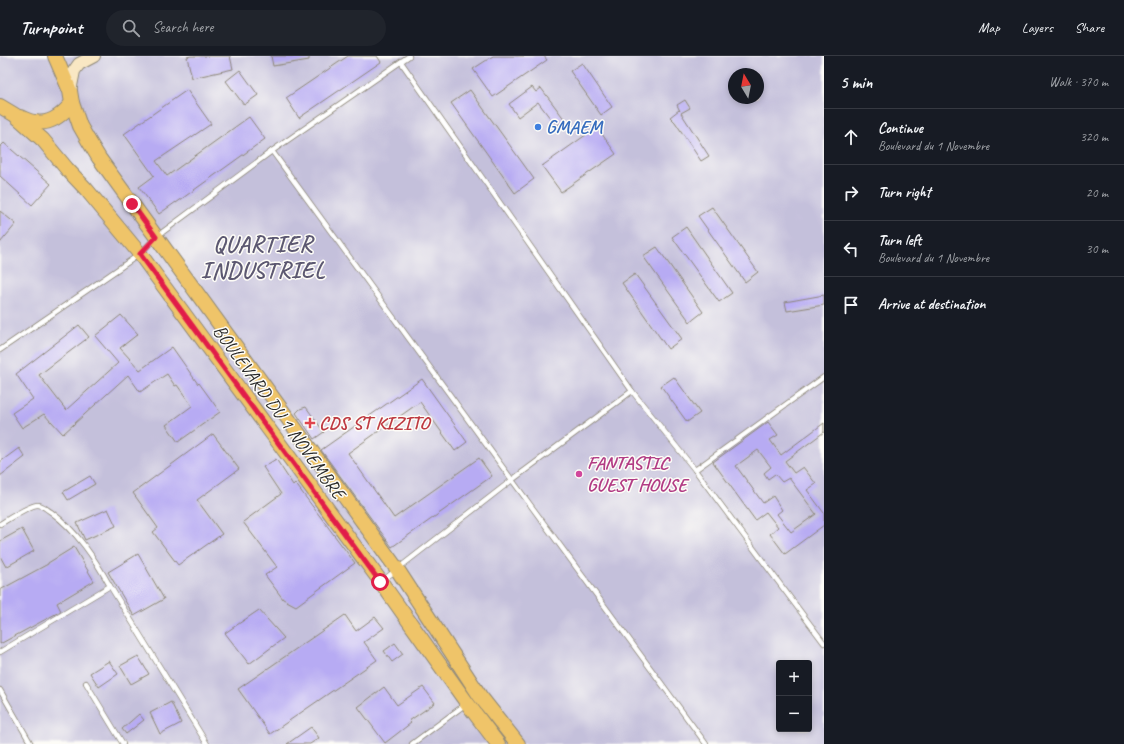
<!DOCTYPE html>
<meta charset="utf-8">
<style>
body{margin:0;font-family:Caveat,sans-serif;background:#20242c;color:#f1f3f6}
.controls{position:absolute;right:12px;bottom:12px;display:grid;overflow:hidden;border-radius:4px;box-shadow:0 2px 6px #0003}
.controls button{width:36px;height:36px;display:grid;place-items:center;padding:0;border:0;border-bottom:1px solid #363941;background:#171b24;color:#f1f3f6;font:20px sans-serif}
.compass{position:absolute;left:728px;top:12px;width:36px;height:36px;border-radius:50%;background:#171b24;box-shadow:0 2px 6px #0003;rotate:350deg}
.stop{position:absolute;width:12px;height:12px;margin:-9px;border:3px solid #e11d48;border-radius:50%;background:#fff}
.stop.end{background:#e11d48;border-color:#fff;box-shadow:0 1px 4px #0008}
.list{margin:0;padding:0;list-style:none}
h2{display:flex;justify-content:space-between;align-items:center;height:52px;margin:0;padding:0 16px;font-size:17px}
h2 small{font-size:13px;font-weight:400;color:#9ea1a6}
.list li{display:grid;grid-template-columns:26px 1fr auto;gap:12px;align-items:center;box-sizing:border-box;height:56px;padding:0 16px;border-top:1px solid #363941}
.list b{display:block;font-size:15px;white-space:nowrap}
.list p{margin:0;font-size:13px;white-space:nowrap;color:#9ea1a6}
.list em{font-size:13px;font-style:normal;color:#9ea1a6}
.icon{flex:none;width:22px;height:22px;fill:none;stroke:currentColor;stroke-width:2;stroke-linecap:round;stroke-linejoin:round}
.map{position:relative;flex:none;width:824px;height:688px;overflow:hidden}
header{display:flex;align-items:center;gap:24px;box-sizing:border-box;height:56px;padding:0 20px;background:#171b24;border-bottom:1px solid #363941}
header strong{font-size:19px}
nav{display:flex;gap:22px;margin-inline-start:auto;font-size:14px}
.search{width:280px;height:36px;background:#20242c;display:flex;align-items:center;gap:10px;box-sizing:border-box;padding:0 14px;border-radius:22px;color:#9ea1a6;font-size:15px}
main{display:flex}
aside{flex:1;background:#171b24}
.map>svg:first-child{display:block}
.industrial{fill:#c4c0db;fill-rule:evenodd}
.building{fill:#b7abf3;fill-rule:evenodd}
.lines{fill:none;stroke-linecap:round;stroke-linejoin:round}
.lane-casing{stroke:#8c8676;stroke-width:6}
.secondary-casing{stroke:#8c8676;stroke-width:14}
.primary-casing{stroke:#8c8676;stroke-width:16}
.lane{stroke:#fff;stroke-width:4.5}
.secondary{stroke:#f9e7c3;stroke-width:12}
.primary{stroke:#efc469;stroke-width:14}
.route{stroke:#e11d48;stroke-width:5}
.shop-dot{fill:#3f7fe0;stroke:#fdfcf7;stroke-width:1.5}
.health-dot{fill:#e0444e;stroke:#fdfcf7;stroke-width:1.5}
.hotel-dot{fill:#d1479c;stroke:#fdfcf7;stroke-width:1.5}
.labels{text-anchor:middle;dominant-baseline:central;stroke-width:3;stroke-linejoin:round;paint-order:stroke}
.shop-label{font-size:19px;font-weight:bold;fill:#366cbe;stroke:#fdfcf7;text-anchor:start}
.street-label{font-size:19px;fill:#2b2b2b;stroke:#fdfcf7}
.health-label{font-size:19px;font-weight:bold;fill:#be3a42;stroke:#fdfcf7;text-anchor:start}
.hotel-label{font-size:19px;font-weight:bold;fill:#b23c85;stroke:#fdfcf7;text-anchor:start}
.district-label{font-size:23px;font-weight:bold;letter-spacing:1px;fill:#5c5871;stroke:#fdfcf7}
</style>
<header>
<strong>Turnpoint</strong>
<div class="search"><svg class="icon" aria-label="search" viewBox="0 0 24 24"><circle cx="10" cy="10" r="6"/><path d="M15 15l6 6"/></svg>Search here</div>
<nav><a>Map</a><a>Layers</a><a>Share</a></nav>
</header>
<main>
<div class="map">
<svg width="824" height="688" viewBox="0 0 824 688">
<rect width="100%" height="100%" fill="#fdfcf7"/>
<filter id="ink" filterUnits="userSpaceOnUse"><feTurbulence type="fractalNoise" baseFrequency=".025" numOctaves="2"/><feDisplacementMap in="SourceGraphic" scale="8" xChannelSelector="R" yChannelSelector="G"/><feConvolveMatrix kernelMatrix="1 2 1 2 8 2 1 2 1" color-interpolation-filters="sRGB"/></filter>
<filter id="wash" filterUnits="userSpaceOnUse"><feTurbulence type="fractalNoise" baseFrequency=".012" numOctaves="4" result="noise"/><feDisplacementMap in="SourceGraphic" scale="16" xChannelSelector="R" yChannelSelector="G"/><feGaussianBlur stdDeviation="0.9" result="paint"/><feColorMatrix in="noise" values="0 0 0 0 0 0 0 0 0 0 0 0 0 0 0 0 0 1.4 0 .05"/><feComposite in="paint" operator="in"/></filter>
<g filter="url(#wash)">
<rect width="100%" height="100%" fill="#eee1c1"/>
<path class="industrial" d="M0,0H824V688H0ZM734,18H758V42H734ZM779,607H809V673H779Z"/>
<g id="blocks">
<g class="building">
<path d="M191,0H230L233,13L192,22L187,1Z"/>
<path d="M271,0H309V4L273,10Z"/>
<path d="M348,0H377L381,6L299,62L286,42Z"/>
<path d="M493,0H544L547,4L493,41L473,13Z"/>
<path d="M582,7L612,51L601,59L570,15Z"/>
<path d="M240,14L258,39L244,49L226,25Z"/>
<path d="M532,31L536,36L541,32L565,64L556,70L538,46L518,61L509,48Z"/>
<path d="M187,34L211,68L156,105L167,120L249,61L265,83L176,147V146L159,158L139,131L154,120L124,78Z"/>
<path d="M470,34L534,123L515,137L451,47Z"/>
<path d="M685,44L690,52L681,57L709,100L701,105L675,66L670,61L679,54L680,55L677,49Z"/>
<path d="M597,71L616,98L561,136L542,110Z"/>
<path d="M4,87L51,128L32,149L0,120V91Z"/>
<path d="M712,151L758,216L745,226L698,160Z"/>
<path d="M0,155L16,168L0,187Z"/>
<path d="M686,171L732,237L719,246L672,181Z"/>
<path d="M657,191L703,256L690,266L643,200Z"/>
<path d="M635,218L682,283L668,293L622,227Z"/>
<path d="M824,239V249L787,255L785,246Z"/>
<path d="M121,259L138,278L120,292L140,314L172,291L198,328L199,327L220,356L178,386L166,369L192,350L177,329L175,330L167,318L140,336L128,319L63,378L51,365V366L44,358L22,372L12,357L33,343L16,318L79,269L89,281L39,319L66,354L118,307L95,280Z"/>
<path d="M674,321L700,357L687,366L661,330Z"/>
<path d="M422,323L467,386L455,395L420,346L348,397L394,462L479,402L492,420L392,491L321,394Z"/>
<path d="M306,351L324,376L314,383L296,357L300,353Z"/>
<path d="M768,366L778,379L770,384L781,399L824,367V376L785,405L794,417L803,411L816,428L807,434L824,457V469L785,498L770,478L778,471L766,456L755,464L713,406ZM758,394L771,411L764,417L768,423L775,418L782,426L789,422L816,458L791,476L777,458L782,454L773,440L763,447L736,410Z"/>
<path d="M213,378L239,413L197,444L222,478L178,509L153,476L158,472L133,437Z"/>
<path d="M19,392L25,401L0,420V406Z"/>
<path d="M276,403L293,429L295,427L355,507L296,550L283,543L265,519L277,511L243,466L281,438L263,411Z"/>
<path d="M90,420L95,428L68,444L63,436Z"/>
<path d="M108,453L116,470L85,484L77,467Z"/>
<path d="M22,473L34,495L6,511L0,500V485Z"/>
<path d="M74,491L94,525L57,547L61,555L0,588V534L48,508V507Z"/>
<path d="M138,498L164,543L134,560L108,516Z"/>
<path d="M259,554L284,582L249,608L225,577Z"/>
<path d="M345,559L356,575L375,561L384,572L364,586L377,604L270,678L238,633Z"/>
<path d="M395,587L403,598L392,606L384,595Z"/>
<path d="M138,600L149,618L131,628L120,610Z"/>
<path d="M109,605L118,618L99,631L90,617Z"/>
<path d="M384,631L397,649L423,631L435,647L409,665L411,667L385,687L358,651Z"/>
<path d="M171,646L181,667L160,678L150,657Z"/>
<path d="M139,658L144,664L126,678L122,673Z"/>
<path d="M311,671L319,682L310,688H287Z"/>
</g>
</g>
</g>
<g filter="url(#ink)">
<use href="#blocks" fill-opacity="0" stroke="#8c8676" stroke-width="1"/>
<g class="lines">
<g class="lane-casing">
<g id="lane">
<path d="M401,6L632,335L695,414L824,587"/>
<path d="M272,95L512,424L706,688"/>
<path d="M0,294L140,198L156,181L272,95L409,0"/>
<path d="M695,414L824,321"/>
<path d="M0,468C7,464 31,448 38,449C43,449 47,454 51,456C77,475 95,503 110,530L207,688"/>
<path d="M382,525L512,424L632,335"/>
<path d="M0,596L110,530"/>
<path d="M86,627L123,688"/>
<path d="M0,634L31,688"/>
<path d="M412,688L466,648"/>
</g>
</g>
<g class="secondary-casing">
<path id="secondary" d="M70,35L74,15L79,8L94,0"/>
</g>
<g class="primary-casing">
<g id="primary">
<path d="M55,0L70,35L72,47L80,70L88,84L99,102L397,513L480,640L518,688"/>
<path d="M0,50L15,59L43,84L67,113L86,133L140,198L381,526L467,647L498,688"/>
<path d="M20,61C25,63 30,66 36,66C51,69 63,58 72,47"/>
</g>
</g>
<use href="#lane" class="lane"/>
<use href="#secondary" class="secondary"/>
<use href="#primary" class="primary"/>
</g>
</g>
<g class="lines" filter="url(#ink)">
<path class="route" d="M132,148L156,181L140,198L380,526"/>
</g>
<circle class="shop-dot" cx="538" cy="71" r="4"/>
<path class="health-dot" d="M308 361h4v4h4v4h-4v4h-4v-4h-4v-4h4z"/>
<circle class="hotel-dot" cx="579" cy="418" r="4"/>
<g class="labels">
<g class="shop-label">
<text x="546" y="71">GMAEM</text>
</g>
<g class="street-label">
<text transform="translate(279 356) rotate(54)">BOULEVARD DU 1 NOVEMBRE</text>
</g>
<g class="health-label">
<text x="319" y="367">CDS ST KIZITO</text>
</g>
<g class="hotel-label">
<text x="587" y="407">FANTASTIC<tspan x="587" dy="22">GUEST HOUSE</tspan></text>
</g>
<g class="district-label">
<text x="263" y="188">QUARTIER<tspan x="263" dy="26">INDUSTRIEL</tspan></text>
</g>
</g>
</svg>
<div class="controls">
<button>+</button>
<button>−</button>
</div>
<svg class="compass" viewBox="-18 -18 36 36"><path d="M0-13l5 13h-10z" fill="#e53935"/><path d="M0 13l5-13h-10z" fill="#9ea1a6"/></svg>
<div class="stop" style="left:380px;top:526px"></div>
<div class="stop end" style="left:132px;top:148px"></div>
</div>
<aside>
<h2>5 min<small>Walk · 370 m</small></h2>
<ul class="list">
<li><svg class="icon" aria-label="ahead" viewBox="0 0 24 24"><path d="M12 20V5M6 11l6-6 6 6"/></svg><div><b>Continue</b><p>Boulevard du 1 Novembre</p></div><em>320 m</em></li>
<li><svg class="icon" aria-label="right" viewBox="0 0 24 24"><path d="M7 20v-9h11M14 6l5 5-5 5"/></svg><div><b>Turn right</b></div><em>20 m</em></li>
<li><svg class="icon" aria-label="left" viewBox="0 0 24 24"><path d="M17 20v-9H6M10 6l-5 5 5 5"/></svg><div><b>Turn left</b><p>Boulevard du 1 Novembre</p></div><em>30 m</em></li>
<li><svg class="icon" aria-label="arrive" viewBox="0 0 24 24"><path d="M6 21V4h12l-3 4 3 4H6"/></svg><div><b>Arrive at destination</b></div></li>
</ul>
</aside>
</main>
